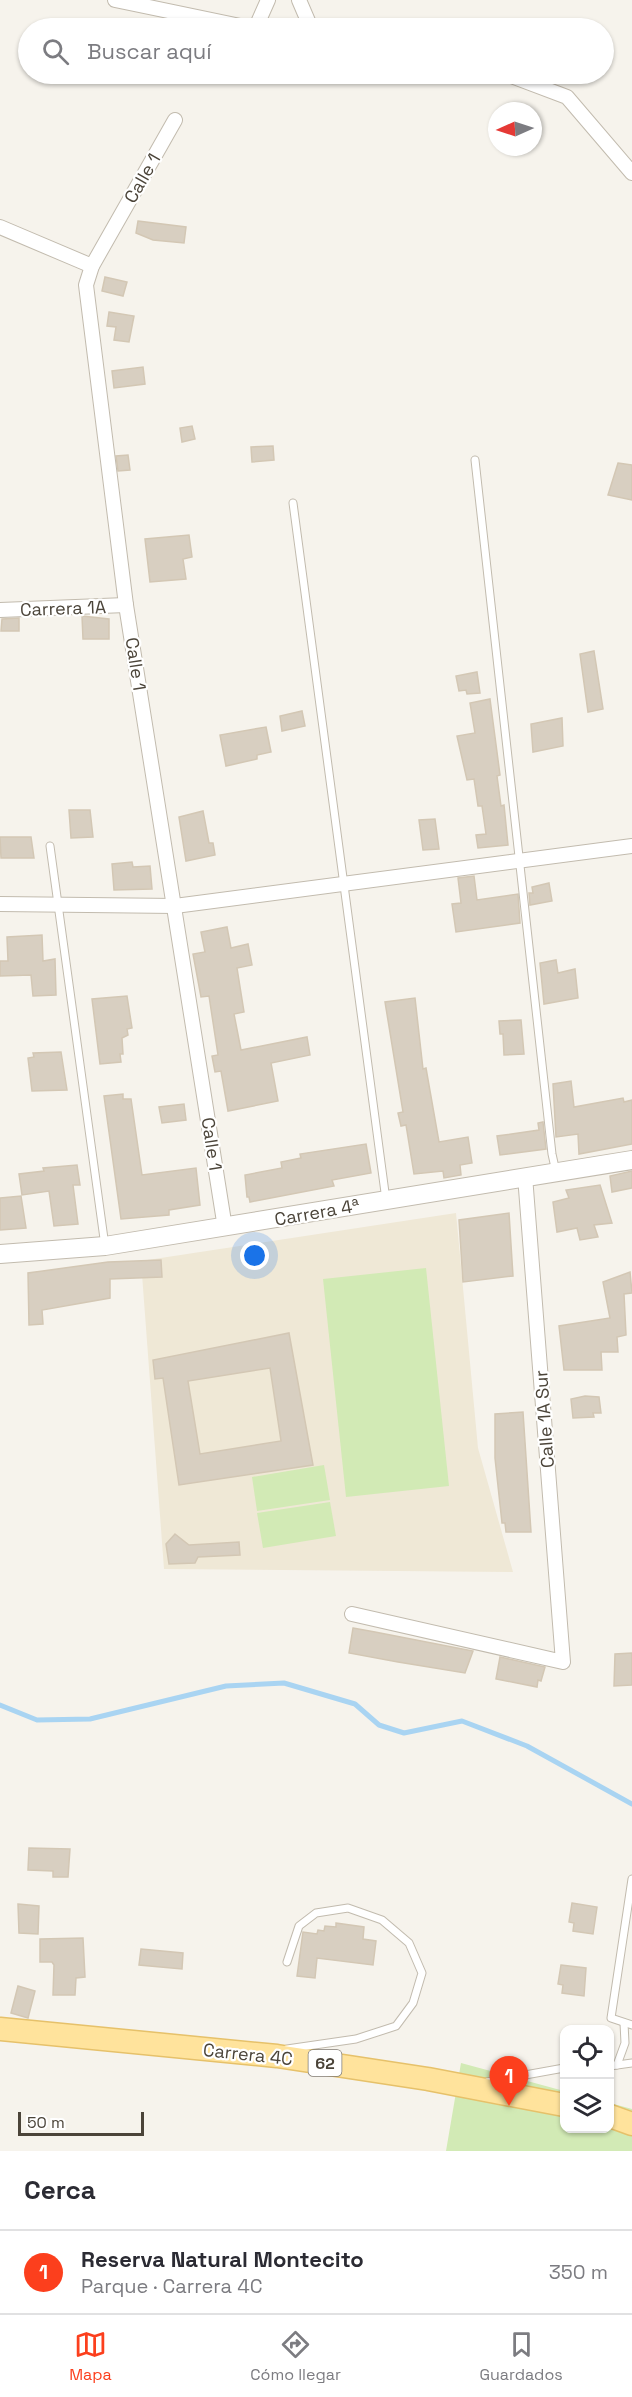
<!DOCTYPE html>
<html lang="es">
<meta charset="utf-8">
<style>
body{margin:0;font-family:"Space Grotesk",sans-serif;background:#f7f7f7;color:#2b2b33}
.controls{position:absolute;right:18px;bottom:18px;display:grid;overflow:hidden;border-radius:12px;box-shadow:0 2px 4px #0004}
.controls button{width:54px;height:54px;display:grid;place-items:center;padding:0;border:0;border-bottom:2px solid #e1e1e2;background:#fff;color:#2b2b33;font:30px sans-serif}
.compass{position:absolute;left:488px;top:102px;width:54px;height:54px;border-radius:50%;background:#fff;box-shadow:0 2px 4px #0004;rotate:267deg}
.scale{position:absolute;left:18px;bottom:15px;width:126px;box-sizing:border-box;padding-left:6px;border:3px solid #4b4439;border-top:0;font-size:16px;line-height:21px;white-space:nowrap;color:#4b4439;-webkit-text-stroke:4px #fff;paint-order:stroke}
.you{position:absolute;left:255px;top:1256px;width:21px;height:21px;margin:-15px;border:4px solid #fff;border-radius:50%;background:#1a73e8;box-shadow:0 0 0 9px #1a73e833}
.badge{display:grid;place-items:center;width:39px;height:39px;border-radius:50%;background:#fc3f1d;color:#fff;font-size:20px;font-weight:700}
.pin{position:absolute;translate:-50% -50px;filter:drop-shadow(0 2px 3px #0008)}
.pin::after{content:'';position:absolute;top:32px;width:21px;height:18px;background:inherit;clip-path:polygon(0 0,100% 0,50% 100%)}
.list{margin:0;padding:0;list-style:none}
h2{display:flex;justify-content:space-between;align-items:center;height:78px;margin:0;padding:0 24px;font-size:26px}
h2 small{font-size:20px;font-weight:400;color:#7c7c81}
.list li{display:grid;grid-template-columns:39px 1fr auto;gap:18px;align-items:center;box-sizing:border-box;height:84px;padding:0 24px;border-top:2px solid #e1e1e2}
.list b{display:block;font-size:22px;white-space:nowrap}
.list p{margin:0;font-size:20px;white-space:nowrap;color:#7c7c81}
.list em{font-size:20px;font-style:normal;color:#7c7c81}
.icon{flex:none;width:33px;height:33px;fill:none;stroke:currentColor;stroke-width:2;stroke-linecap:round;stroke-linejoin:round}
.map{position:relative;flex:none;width:632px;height:2151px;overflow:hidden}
.search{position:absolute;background:#fff;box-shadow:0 2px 4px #0004;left:18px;right:18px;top:18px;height:66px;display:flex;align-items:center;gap:15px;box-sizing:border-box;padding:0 21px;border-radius:33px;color:#7c7c81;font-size:22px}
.sheet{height:162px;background:#fff}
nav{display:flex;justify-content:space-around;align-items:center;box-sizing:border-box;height:84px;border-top:2px solid #e1e1e2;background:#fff;font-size:16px;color:#7c7c81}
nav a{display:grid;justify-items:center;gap:3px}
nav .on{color:#fc3f1d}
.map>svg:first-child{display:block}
.education{fill:#efe8d6}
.green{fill:#d2eab5}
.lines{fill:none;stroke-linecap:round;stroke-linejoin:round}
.stream{stroke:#a9d4f2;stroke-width:5}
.building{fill:#d8cfc1;stroke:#d3c7b4;stroke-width:1.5;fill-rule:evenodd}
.service-casing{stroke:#c2bbae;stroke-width:9}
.minor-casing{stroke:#c2bbae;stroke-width:16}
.tertiary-casing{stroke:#c2bbae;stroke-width:20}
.primary-casing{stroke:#e6c16a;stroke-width:25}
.service{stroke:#fff;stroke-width:7}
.minor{stroke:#fff;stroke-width:14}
.tertiary{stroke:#fff;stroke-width:18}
.primary{stroke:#ffe39c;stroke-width:22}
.labels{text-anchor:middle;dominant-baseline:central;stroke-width:4.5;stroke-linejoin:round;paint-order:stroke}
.shield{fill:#fff;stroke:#817c74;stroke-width:1.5}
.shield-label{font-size:16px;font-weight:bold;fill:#4b4439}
.street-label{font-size:18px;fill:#4b4439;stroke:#fff}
</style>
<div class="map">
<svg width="632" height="2151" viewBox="0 0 632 2151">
<rect width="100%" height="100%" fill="#f6f3ec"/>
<path class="education" d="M456,1213L478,1448L513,1572L164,1569L141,1261Z"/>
<g class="green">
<path d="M426,1268L449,1486L346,1497L323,1279Z"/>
<path d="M324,1465L330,1500L257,1511L252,1477Z"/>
<path d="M330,1502L336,1536L263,1548L257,1513Z"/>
<path d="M461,2063L564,2091V2128H610V2103L632,2109V2151H446Z"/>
</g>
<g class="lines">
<path class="stream" d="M0,1705L37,1720L90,1719L226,1686L284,1683L355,1704L379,1725L404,1733L462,1721L527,1746L632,1804"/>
</g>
<g class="building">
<path d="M138,221L186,227L184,243L153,240L136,233Z"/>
<path d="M105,277L127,282L123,296L102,291Z"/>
<path d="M109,312L134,316L129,342L114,340L116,327L107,326Z"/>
<path d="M143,367L145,384L114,388L112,371Z"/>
<path d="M192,426L195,439L182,442L180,428Z"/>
<path d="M273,446L274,460L252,462L251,447Z"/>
<path d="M128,455L130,470L118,471L116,456Z"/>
<path d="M618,463L632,465V500L608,495Z"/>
<path d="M189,535L192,557L183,559L186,579L150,582L145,539Z"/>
<path d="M82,616L109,619V639H83Z"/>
<path d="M19,618V631H1L2,619Z"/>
<path d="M594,651L603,709L588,712L580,654Z"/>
<path d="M477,672L480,693L467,694L466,690L459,691L456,676Z"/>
<path d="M490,699L500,775L497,776L501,806L504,805L508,845L478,848L476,835L486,834L482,806H478L474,779L467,780L457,736L475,733L470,703Z"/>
<path d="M302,711L305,726L282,731L280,716Z"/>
<path d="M562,718L563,746L533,752L531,724Z"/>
<path d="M266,727L271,752L257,755V759L226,766L220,735Z"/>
<path d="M69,810H90L93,837L71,838Z"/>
<path d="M203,811L209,843H213L215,855L186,861L179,817Z"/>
<path d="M435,819L439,849L423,850L419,820Z"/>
<path d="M0,837H31L34,858H1Z"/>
<path d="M132,862L133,867L150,866L152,889L114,890L112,864Z"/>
<path d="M474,876L477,900L518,894L520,923L456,932L452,904L461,903L458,878Z"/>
<path d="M549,883L552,901L530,905L529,893H533L532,887Z"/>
<path d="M227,927L231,948L248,944L252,965L237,968L244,1012L234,1014L241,1050L307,1037L310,1055L271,1063L278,1101L228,1111L221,1071L215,1072L212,1056L218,1055L209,996L201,997L193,954L205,952L201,932Z"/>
<path d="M42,935L43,961L55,959L56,995L33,996L31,975L0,976V961H8L7,937Z"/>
<path d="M556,960L558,973L575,969L578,998L544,1004L540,963Z"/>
<path d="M127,996L132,1028L127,1029L128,1035L122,1038L123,1054H120L121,1062L100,1064L92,999Z"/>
<path d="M415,998L423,1069L426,1068L439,1142L468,1137L472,1163L460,1165L461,1175L444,1178L443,1171L414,1174L406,1125L401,1126L398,1113L403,1112L385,1002Z"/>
<path d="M521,1020L524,1054L504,1055L503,1034H500L499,1021Z"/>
<path d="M61,1052L67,1090L32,1091L28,1058L34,1057L33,1053Z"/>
<path d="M571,1081L574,1107L623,1098L624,1102L632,1100V1144L579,1154L578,1134L556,1137L553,1084Z"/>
<path d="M123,1094V1099H131L142,1175L196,1168L200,1205L169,1210V1215L121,1219L104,1096Z"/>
<path d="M184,1104L186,1120L162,1123L159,1107Z"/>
<path d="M543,1122L546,1149L500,1155L497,1136L539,1130L538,1123Z"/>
<path d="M366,1144L371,1173L332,1180L334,1186L250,1202L249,1197H247L245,1175L282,1168L281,1162L301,1158L300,1154Z"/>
<path d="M77,1165L80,1185H73L78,1224L54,1226L49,1191L22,1195L19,1174L44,1171L43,1168Z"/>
<path d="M632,1171V1188L612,1192L610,1176Z"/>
<path d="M600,1185L612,1223L594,1225L598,1237L580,1240L577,1228L557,1232L553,1202L569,1198L566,1190Z"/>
<path d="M21,1196L26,1228L0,1230V1198Z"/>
<path d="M509,1213L513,1276L463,1282L459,1220Z"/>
<path d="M161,1260L162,1277L110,1279V1298L42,1310L43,1324L29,1325L28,1273L108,1262Z"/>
<path d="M630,1272L632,1293L624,1294L626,1335L617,1337L618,1352H601L602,1370H564L559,1326L610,1318L603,1282Z"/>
<path d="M289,1333L313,1465L179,1485L163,1378L155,1379L153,1360ZM270,1368L281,1441L200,1454L188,1381Z"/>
<path d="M585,1396L599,1397L601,1413H593L594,1417L573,1418L571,1399Z"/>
<path d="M523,1412L531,1532H506L505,1523H502L495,1458V1414Z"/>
<path d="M175,1534L189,1545L239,1542L240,1555L198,1557L195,1563L169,1564L166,1544Z"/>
<path d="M353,1628L375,1632L473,1651L465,1673L398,1662L349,1653Z"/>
<path d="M632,1653V1685L614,1686L615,1654Z"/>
<path d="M500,1657L545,1667L541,1681L538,1680L537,1687L496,1679Z"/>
<path d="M29,1848L70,1849L68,1877H53V1871L28,1870Z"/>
<path d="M572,1903L597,1907L593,1934L573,1931L574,1923L569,1922Z"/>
<path d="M18,1904L39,1906L38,1934L19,1933Z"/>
<path d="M336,1923L364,1927L363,1939L376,1941L373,1965L317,1958L315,1978L297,1976L303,1932L317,1934L318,1930L324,1931L325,1926L336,1927Z"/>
<path d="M83,1938L85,1977L76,1978L75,1995H53L54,1965L52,1962H40V1939Z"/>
<path d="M141,1949L183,1953L182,1969L139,1965Z"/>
<path d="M561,1965L586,1968L584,1996L562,1993L563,1985L558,1984Z"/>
<path d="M18,1986L35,1991L28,2018L11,2013Z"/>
</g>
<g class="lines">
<g class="service-casing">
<g id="service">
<path d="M475,460L552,1154L556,1172"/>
<path d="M293,503L386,1200"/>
<path d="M50,846L105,1246"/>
<path d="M632,1879L611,2018L632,2025"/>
<path d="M287,2049L356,2039L396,2026L413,2003L422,1973L409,1943L382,1920L348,1908L316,1913L299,1926L287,1962"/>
<path d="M617,2065L625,2043L624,2023"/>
<path d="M610,2066L632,2063"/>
<path d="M487,2082L564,2068"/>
</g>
</g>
<g class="minor-casing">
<g id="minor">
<path d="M115,0L250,28"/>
<path d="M299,0L311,28"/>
<path d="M252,28L256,27L268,0"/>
<path d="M506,74L567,97L632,173"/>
<path d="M175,120L92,266L86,285L126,605L225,1228"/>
<path d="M0,227L92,266"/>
<path d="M0,610L126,605"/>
<path d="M0,904L175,906L632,846"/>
<path d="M352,1614L563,1662L525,1176"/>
</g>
</g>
<g class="tertiary-casing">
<path id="tertiary" d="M0,1254L105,1246L632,1160"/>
</g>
<g class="primary-casing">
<g id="primary">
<path d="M0,2029L277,2056L428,2079L564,2105"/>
<path d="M610,2116L632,2124"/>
</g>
</g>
<use href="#service" class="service"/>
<use href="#minor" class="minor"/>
<use href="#tertiary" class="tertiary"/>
<use href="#primary" class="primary"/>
</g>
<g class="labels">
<rect class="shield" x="308.5" y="2050" width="33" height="26" rx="4.5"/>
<g class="shield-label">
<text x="325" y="2063">62</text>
</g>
<g class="street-label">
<text transform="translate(142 178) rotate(-60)">Calle 1</text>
<text transform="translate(63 608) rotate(-2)">Carrera 1A</text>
<text transform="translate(136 664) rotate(81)">Calle 1</text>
<text transform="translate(212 1144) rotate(81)">Calle 1</text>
<text transform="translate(317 1212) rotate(-10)">Carrera 4ª</text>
<text transform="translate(544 1419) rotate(-94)">Calle 1A Sur</text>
<text transform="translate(248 2054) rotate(6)">Carrera 4C</text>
</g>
</g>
</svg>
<div class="controls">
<button><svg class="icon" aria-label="locate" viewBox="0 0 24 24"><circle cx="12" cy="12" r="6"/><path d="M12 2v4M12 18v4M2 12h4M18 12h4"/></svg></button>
<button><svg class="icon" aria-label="layers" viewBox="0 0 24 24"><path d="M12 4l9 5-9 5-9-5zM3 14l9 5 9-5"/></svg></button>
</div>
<svg class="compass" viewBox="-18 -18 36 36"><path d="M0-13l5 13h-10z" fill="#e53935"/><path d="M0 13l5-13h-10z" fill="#7c7c81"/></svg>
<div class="scale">50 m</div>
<div class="you"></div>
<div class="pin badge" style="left:509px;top:2106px">1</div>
<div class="search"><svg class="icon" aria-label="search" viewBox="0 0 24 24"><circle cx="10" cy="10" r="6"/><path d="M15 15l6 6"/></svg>Buscar aquí</div>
</div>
<section class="sheet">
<h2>Cerca<small></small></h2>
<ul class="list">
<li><span class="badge">1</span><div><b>Reserva Natural Montecito</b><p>Parque · Carrera 4C</p></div><em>350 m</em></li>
</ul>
</section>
<nav>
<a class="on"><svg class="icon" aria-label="map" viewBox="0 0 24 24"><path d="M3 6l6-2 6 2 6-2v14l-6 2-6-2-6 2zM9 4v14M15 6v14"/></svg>Mapa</a>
<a><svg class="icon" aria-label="directions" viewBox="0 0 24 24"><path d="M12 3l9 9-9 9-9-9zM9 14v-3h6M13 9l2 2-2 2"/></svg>Cómo llegar</a>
<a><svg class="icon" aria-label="saved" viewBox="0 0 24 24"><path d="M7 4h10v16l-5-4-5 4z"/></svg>Guardados</a>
</nav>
